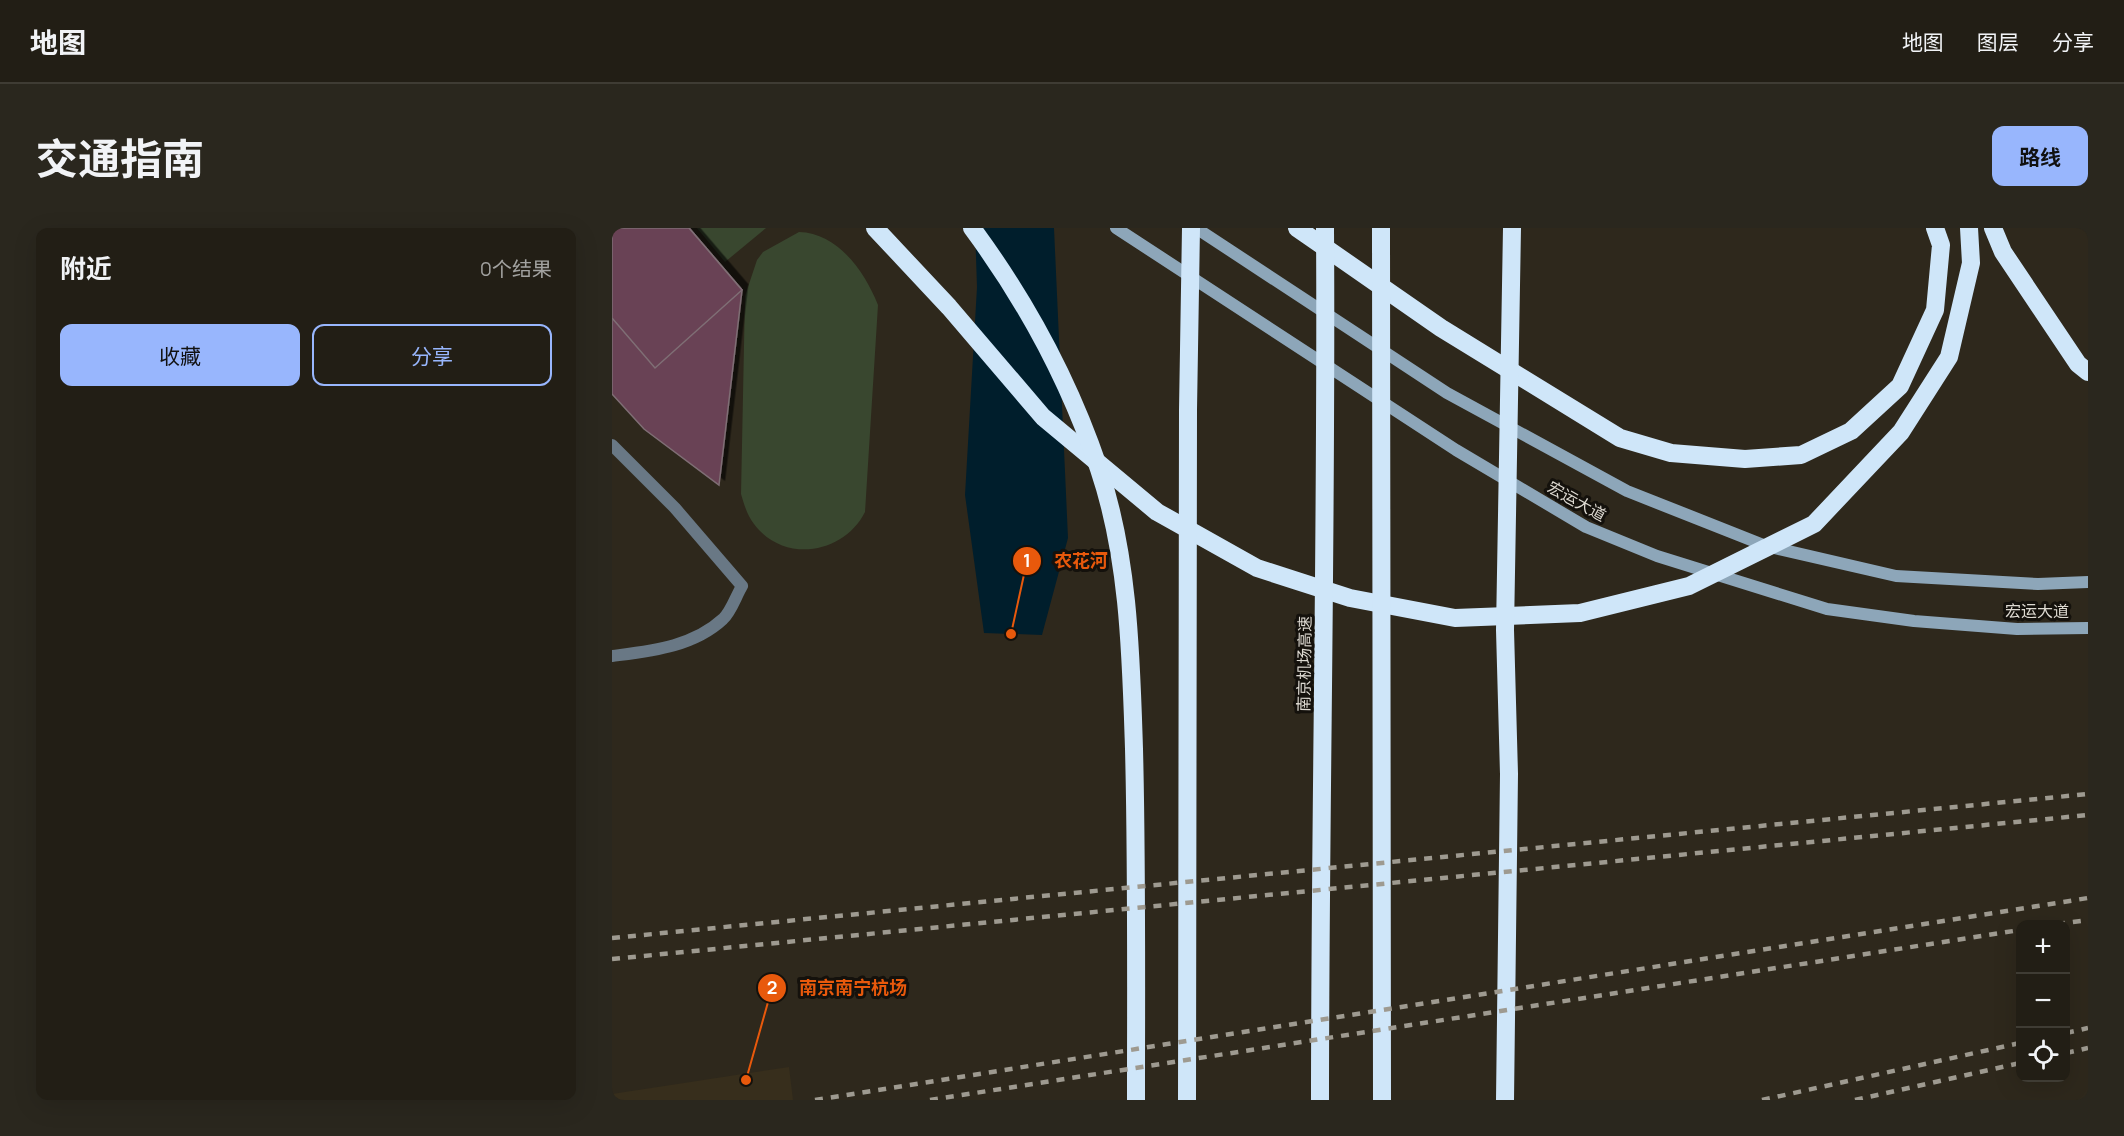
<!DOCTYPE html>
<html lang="zh">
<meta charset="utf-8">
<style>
body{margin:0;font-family:Manrope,"Noto Sans SC",sans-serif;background:#2a271e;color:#f1f3f6}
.controls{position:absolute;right:18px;bottom:18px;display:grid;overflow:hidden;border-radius:12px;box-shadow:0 6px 24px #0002}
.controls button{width:54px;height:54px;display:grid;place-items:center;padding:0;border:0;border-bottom:2px solid #3f3c34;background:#221e15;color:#f1f3f6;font:30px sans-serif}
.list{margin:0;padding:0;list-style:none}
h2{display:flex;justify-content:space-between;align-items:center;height:78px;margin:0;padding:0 24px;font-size:26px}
h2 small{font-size:20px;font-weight:400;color:#a2a2a0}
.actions{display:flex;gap:12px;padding:18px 24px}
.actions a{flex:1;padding:14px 0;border:2px solid #98b6fd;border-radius:12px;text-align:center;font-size:21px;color:#98b6fd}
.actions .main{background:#98b6fd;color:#111}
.icon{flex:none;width:33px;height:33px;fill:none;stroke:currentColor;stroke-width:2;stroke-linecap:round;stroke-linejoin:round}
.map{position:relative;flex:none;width:1476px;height:872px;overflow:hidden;border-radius:12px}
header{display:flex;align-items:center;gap:36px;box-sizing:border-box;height:84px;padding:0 30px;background:#221e15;border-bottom:2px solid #3f3c34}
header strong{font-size:28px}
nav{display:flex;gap:33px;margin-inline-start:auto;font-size:21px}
.intro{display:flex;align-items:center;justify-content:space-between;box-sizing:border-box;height:144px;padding:0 36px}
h1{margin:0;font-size:42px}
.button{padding:15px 27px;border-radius:12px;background:#98b6fd;color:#111;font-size:21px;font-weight:700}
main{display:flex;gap:36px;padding:0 36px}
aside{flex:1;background:#221e15;border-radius:12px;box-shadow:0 6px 24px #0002}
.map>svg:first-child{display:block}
.built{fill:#372e1c}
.green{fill:#39472f}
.water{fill:#001e2c}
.building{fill:#694354;stroke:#7f6e75;stroke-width:1.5;filter:url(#shadow)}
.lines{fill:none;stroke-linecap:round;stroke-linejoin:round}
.street{stroke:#697885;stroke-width:12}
.secondary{stroke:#8da6b9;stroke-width:12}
.highway{stroke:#cfe6f9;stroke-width:18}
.rail{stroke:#9e9a90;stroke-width:4.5;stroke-dasharray:8 8;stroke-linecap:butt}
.labels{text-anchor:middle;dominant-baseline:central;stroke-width:6;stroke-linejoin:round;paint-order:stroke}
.street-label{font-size:16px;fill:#ddd9d1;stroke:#14110c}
.leader{fill:none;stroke:#e8590c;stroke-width:2}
.callout-dot{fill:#e8590c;stroke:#14110c;stroke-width:2}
.mark-label{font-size:18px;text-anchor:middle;font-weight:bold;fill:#fff}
.callout-label{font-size:18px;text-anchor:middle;font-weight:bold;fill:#e8590c;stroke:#14110c;stroke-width:6;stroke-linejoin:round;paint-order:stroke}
</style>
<header>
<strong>地图</strong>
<nav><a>地图</a><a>图层</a><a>分享</a></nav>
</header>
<div class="intro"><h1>交通指南</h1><a class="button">路线</a></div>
<main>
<aside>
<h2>附近<small>0个结果</small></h2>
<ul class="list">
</ul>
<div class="actions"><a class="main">收藏</a><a>分享</a></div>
</aside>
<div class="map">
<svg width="1476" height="872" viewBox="0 0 1476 872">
<defs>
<filter id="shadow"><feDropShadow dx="5.5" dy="-5.5" stdDeviation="0" flood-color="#0009"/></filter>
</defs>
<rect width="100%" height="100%" fill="#2e281c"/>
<path class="built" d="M177,839L181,872H0V866Z"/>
<g class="green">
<path d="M85,0H154L113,34Z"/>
<path d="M187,4C226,5 253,44 266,77L253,284C232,326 172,336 142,296C135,287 132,276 129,266L133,68L145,32L151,24Z"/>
</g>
<path class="water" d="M363,0H442L456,310L430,407L372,405L353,267L365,59Z"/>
<g class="building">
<path d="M0,0H77L130,62L107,257L32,201L0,166Z"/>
<path d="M0,0H77L130,62L43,140L0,90Z"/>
</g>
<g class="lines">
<path class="street" d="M0,217L63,280L130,358C124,368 119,384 111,391C81,419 38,423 0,428"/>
<g class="secondary">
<path d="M504,0L844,222L974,299L1045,328L1215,381L1302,393L1405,401L1476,400"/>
<path d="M584,0L835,165L1015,263L1154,318L1284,348L1426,356L1476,354"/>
</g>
<g class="highway">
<path d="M263,0L337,79L431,189L545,284L645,340L738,370L843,390L968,385L1077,358L1202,296L1289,204L1337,129L1359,35L1357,0"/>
<path d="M360,0C414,73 458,155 487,241C517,330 519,428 522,521C525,638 524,755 524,872"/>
<path d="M685,0L829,100L1008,210L1059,225L1133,231L1189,227L1239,203L1288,158L1323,82L1329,17L1323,0"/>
<path d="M769,0L770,872"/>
<path d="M1381,0L1391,24L1466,136L1476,144"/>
<path d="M575,872L576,182L579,0"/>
<path d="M708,872C708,581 715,291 713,0"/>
<path d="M893,872L897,546L893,402L900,0"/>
</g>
<g class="rail">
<path d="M1445,696L1476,692"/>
<path d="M0,710L1476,566"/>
<path d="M0,731L1476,587"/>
<path d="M1454,805L1476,800"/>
<path d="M1454,825L1476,820"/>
<path d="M203,872L1476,670"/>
<path d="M318,872L1408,702"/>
<path d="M1150,872L1408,815"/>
<path d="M1243,872L1408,835"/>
</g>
</g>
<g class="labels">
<g class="street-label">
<text transform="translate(965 273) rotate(29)">宏运大道</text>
<text x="1425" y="383">宏运大道</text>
<text transform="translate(692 436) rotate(-89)">南京机场高速</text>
</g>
</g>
<path class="leader" d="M399 406L415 333M134 852L160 760"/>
<g class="callout-dot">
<circle cx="399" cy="406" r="6"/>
<circle cx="134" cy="852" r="6"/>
<circle cx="415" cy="333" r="15"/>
<circle cx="160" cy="760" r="15"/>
</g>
<g class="mark-label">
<text x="415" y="339">1</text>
<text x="160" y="766">2</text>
</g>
<g class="callout-label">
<text x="469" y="339">农花河</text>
<text x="241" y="766">南京南宁杭场</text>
</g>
</svg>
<div class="controls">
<button>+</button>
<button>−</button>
<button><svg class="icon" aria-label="locate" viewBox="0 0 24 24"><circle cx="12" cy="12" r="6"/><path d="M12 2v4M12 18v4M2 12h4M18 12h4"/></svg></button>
</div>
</div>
</main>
